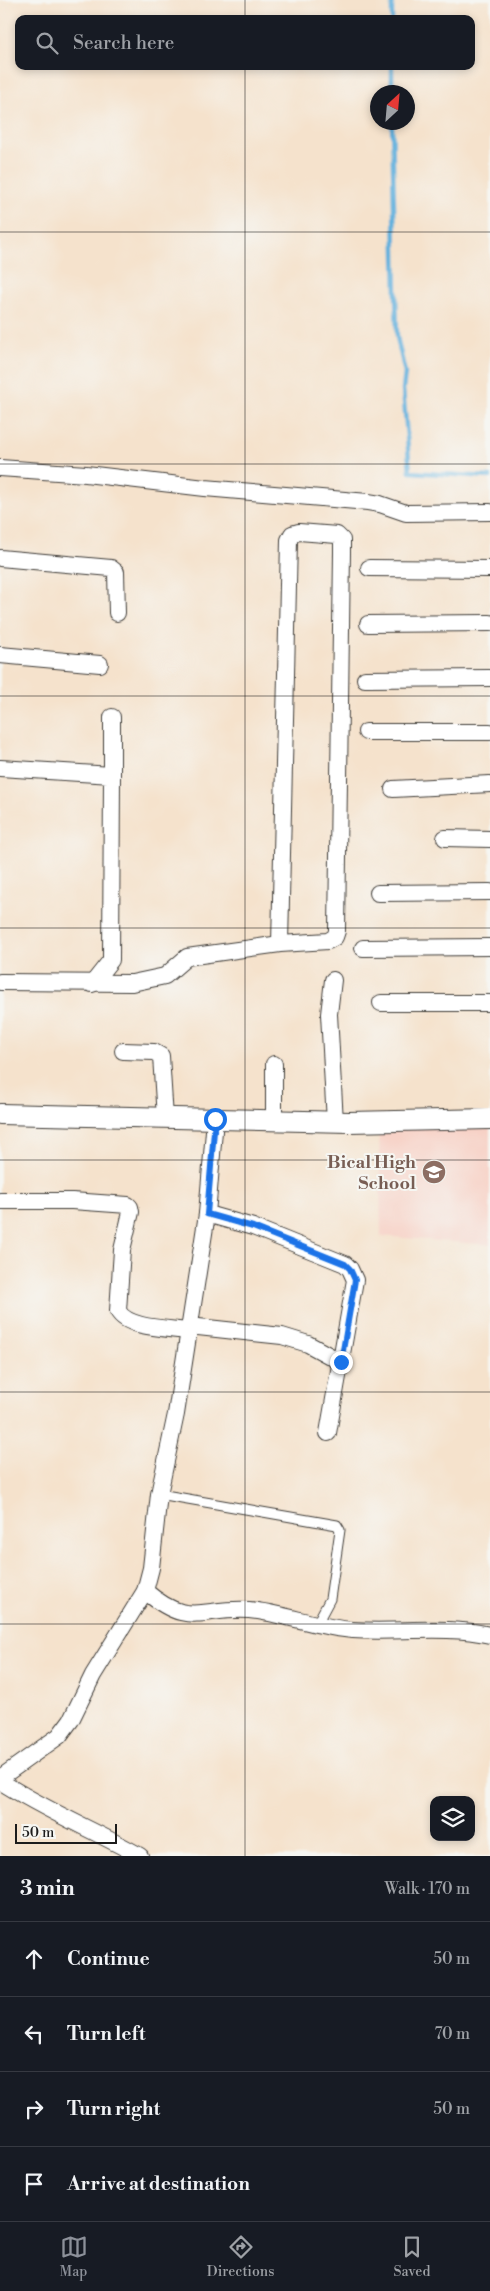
<!DOCTYPE html>
<meta charset="utf-8">
<style>
body{margin:0;font-family:"Libre Bodoni",serif;background:#20242c;color:#f1f3f6}
.controls{position:absolute;right:15px;bottom:15px;display:grid;overflow:hidden;border-radius:10px;box-shadow:0 2px 8px #0003}
.controls button{width:45px;height:45px;display:grid;place-items:center;padding:0;border:0;border-bottom:1px solid #363941;background:#171b24;color:#f1f3f6;font:25px sans-serif}
.compass{position:absolute;left:370px;top:85px;width:45px;height:45px;border-radius:50%;background:#171b24;box-shadow:0 2px 8px #0003;rotate:26deg}
.scale{position:absolute;left:15px;bottom:12px;width:102px;box-sizing:border-box;padding-left:5px;border:2px solid #1c1c1c;border-top:0;font-size:14px;line-height:18px;white-space:nowrap;color:#1c1c1c;-webkit-text-stroke:4px #f6f6f2;paint-order:stroke}
.stop{position:absolute;width:15px;height:15px;margin:-11px;border:4px solid #1a73e8;border-radius:50%;background:#fff}
.stop.end{background:#1a73e8;border-color:#fff;box-shadow:0 1px 5px #0008}
.list{margin:0;padding:0;list-style:none}
h2{display:flex;justify-content:space-between;align-items:center;height:65px;margin:0;padding:0 20px;font-size:21px}
h2 small{font-size:16px;font-weight:400;color:#9ea1a6}
.list li{display:grid;grid-template-columns:32px 1fr auto;gap:15px;align-items:center;box-sizing:border-box;height:75px;padding:0 20px;border-top:1px solid #363941}
.list b{display:block;font-size:19px;white-space:nowrap}
.list em{font-size:16px;font-style:normal;color:#9ea1a6}
.icon{flex:none;width:28px;height:28px;fill:none;stroke:currentColor;stroke-width:2;stroke-linecap:round;stroke-linejoin:round}
.map{position:relative;flex:none;width:490px;height:1856px;overflow:hidden}
.search{position:absolute;background:#171b24;box-shadow:0 2px 8px #0003;left:15px;right:15px;top:15px;height:55px;display:flex;align-items:center;gap:12px;box-sizing:border-box;padding:0 18px;border-radius:10px;color:#9ea1a6;font-size:19px}
.sheet{height:365px;background:#171b24}
nav{display:flex;justify-content:space-around;align-items:center;box-sizing:border-box;height:70px;border-top:1px solid #363941;background:#171b24;font-size:14px;color:#9ea1a6}
nav a{display:grid;justify-items:center;gap:2px}
nav .on{color:#8c9099}
.map>svg:first-child{display:block}
.built{fill:#f7d1c6}
.lines{fill:none;stroke-linecap:round;stroke-linejoin:round}
.stream{stroke:#63b1dd;stroke-width:4.5}
.service-casing{stroke:#3d3a36;stroke-width:11}
.minor-casing{stroke:#3d3a36;stroke-width:18}
.tertiary-casing{stroke:#3d3a36;stroke-width:22}
.service{stroke:#fff;stroke-width:9}
.minor{stroke:#fff;stroke-width:16}
.tertiary{stroke:#fff;stroke-width:20}
.route{stroke:#1a73e8;stroke-width:6}
.grid{fill:none;stroke:#1c1c1c;stroke-width:1;stroke-opacity:0.55}
.labels{text-anchor:middle;dominant-baseline:central;stroke-width:4;stroke-linejoin:round;paint-order:stroke}
.education-label{font-size:18px;font-weight:bold;fill:#785e54;stroke:#f6f6f2;text-anchor:end}
</style>
<div class="map">
<svg width="490" height="1856" viewBox="0 0 490 1856">
<rect width="100%" height="100%" fill="#f6f6f2"/>
<filter id="ink" filterUnits="userSpaceOnUse"><feTurbulence type="fractalNoise" baseFrequency=".02" numOctaves="2"/><feDisplacementMap in="SourceGraphic" scale="10" xChannelSelector="R" yChannelSelector="G"/><feConvolveMatrix kernelMatrix="1 2 1 2 8 2 1 2 1" color-interpolation-filters="sRGB"/></filter>
<filter id="wash" filterUnits="userSpaceOnUse"><feTurbulence type="fractalNoise" baseFrequency=".0096" numOctaves="4" result="noise"/><feDisplacementMap in="SourceGraphic" scale="20" xChannelSelector="R" yChannelSelector="G"/><feGaussianBlur stdDeviation="1.12" result="paint"/><feColorMatrix in="noise" values="0 0 0 0 0 0 0 0 0 0 0 0 0 0 0 0 0 1.4 0 .05"/><feComposite in="paint" operator="in"/></filter>
<g filter="url(#wash)">
<rect width="100%" height="100%" fill="#f5e2cc"/>
<path class="built" d="M490,1122V1245L381,1236L379,1123Z"/>
<g class="lines">
<g class="stream">
<path d="M392,0V19"/>
<path d="M392,66V92"/>
<path d="M392,122L397,337L405,373L403,389L410,472L490,477"/>
</g>
</g>
</g>
<g filter="url(#ink)">
<g class="lines">
<g class="service-casing">
<path id="service" d="M159,1494L337,1525L340,1530L330,1599L316,1625"/>
</g>
<g class="minor-casing">
<g id="minor">
<path d="M0,468L86,474L205,488L368,502L380,504L406,513L490,512"/>
<path d="M0,558L111,568L116,572L117,613"/>
<path d="M369,568L490,569"/>
<path d="M368,624L490,623"/>
<path d="M0,655L100,664"/>
<path d="M365,679L490,678"/>
<path d="M112,717V775"/>
<path d="M366,732H490"/>
<path d="M0,768L112,775L111,960L92,984"/>
<path d="M393,789L490,784"/>
<path d="M445,838L490,839"/>
<path d="M378,893L490,892"/>
<path d="M363,948L490,947"/>
<path d="M333,980L329,1014L335,1122"/>
<path d="M0,982L132,983L165,976L187,957L280,944L328,941L335,937L337,931L342,552V540L337,535L299,532L292,534L289,540L280,944"/>
<path d="M381,1003H490"/>
<path d="M123,1051L154,1052L161,1056L165,1118"/>
<path d="M274,1064V1119"/>
<path d="M0,1201H72L128,1205L130,1207L131,1212L122,1250L118,1311C128,1329 168,1328 188,1331"/>
<path d="M207,1214L253,1227L345,1264L350,1269L355,1280L328,1433"/>
<path d="M189,1326L282,1336L308,1344L341,1362"/>
<path d="M145,1591C190,1629 200,1607 249,1610C284,1613 318,1628 353,1630C399,1633 445,1625 490,1635"/>
<path d="M0,1778L59,1736L71,1720L93,1675L145,1591L151,1568L159,1494L176,1414L207,1214L215,1119"/>
<path d="M0,1781C44,1810 94,1830 140,1856"/>
</g>
</g>
<g class="tertiary-casing">
<path id="tertiary" d="M0,1114L349,1122L490,1119"/>
</g>
<use href="#service" class="service"/>
<use href="#minor" class="minor"/>
<use href="#tertiary" class="tertiary"/>
</g>
</g>
<g class="lines" filter="url(#ink)">
<path class="route" d="M215,1119L207,1214L253,1227L345,1264L350,1269L355,1280L341,1362"/>
</g>
<path class="grid" d="M245,0V19M245,66V1856M0,232H490M0,464H490M0,696H490M0,928H490M0,1160H490M0,1392H490M0,1624H490"/>
<defs>
<g id="school-disc" transform="scale(1.25)"><circle r="9.5" fill="#8d6e63" stroke="#f6f6f2"/><path d="M0-5L7-2L0 1L-7-2ZM-4 1L0 2.5L4 1V4Q0 6-4 4Z" fill="#fff"/></g>
</defs>
<g fill-rule="evenodd">
<use href="#school-disc" x="434" y="1172"/>
</g>
<g class="labels">
<g class="education-label">
<text x="416" y="1162">Bical High<tspan x="416" dy="21">School</tspan></text>
</g>
</g>
</svg>
<div class="controls">
<button><svg class="icon" aria-label="layers" viewBox="0 0 24 24"><path d="M12 4l9 5-9 5-9-5zM3 14l9 5 9-5"/></svg></button>
</div>
<svg class="compass" viewBox="-18 -18 36 36"><path d="M0-13l5 13h-10z" fill="#e53935"/><path d="M0 13l5-13h-10z" fill="#9ea1a6"/></svg>
<div class="scale">50 m</div>
<div class="stop" style="left:215px;top:1119px"></div>
<div class="stop end" style="left:341px;top:1362px"></div>
<div class="search"><svg class="icon" aria-label="search" viewBox="0 0 24 24"><circle cx="10" cy="10" r="6"/><path d="M15 15l6 6"/></svg>Search here</div>
</div>
<section class="sheet">
<h2>3 min<small>Walk · 170 m</small></h2>
<ul class="list">
<li><svg class="icon" aria-label="ahead" viewBox="0 0 24 24"><path d="M12 20V5M6 11l6-6 6 6"/></svg><div><b>Continue</b></div><em>50 m</em></li>
<li><svg class="icon" aria-label="left" viewBox="0 0 24 24"><path d="M17 20v-9H6M10 6l-5 5 5 5"/></svg><div><b>Turn left</b></div><em>70 m</em></li>
<li><svg class="icon" aria-label="right" viewBox="0 0 24 24"><path d="M7 20v-9h11M14 6l5 5-5 5"/></svg><div><b>Turn right</b></div><em>50 m</em></li>
<li><svg class="icon" aria-label="arrive" viewBox="0 0 24 24"><path d="M6 21V4h12l-3 4 3 4H6"/></svg><div><b>Arrive at destination</b></div></li>
</ul>
</section>
<nav>
<a class="on"><svg class="icon" aria-label="map" viewBox="0 0 24 24"><path d="M3 6l6-2 6 2 6-2v14l-6 2-6-2-6 2zM9 4v14M15 6v14"/></svg>Map</a>
<a><svg class="icon" aria-label="directions" viewBox="0 0 24 24"><path d="M12 3l9 9-9 9-9-9zM9 14v-3h6M13 9l2 2-2 2"/></svg>Directions</a>
<a><svg class="icon" aria-label="saved" viewBox="0 0 24 24"><path d="M7 4h10v16l-5-4-5 4z"/></svg>Saved</a>
</nav>
